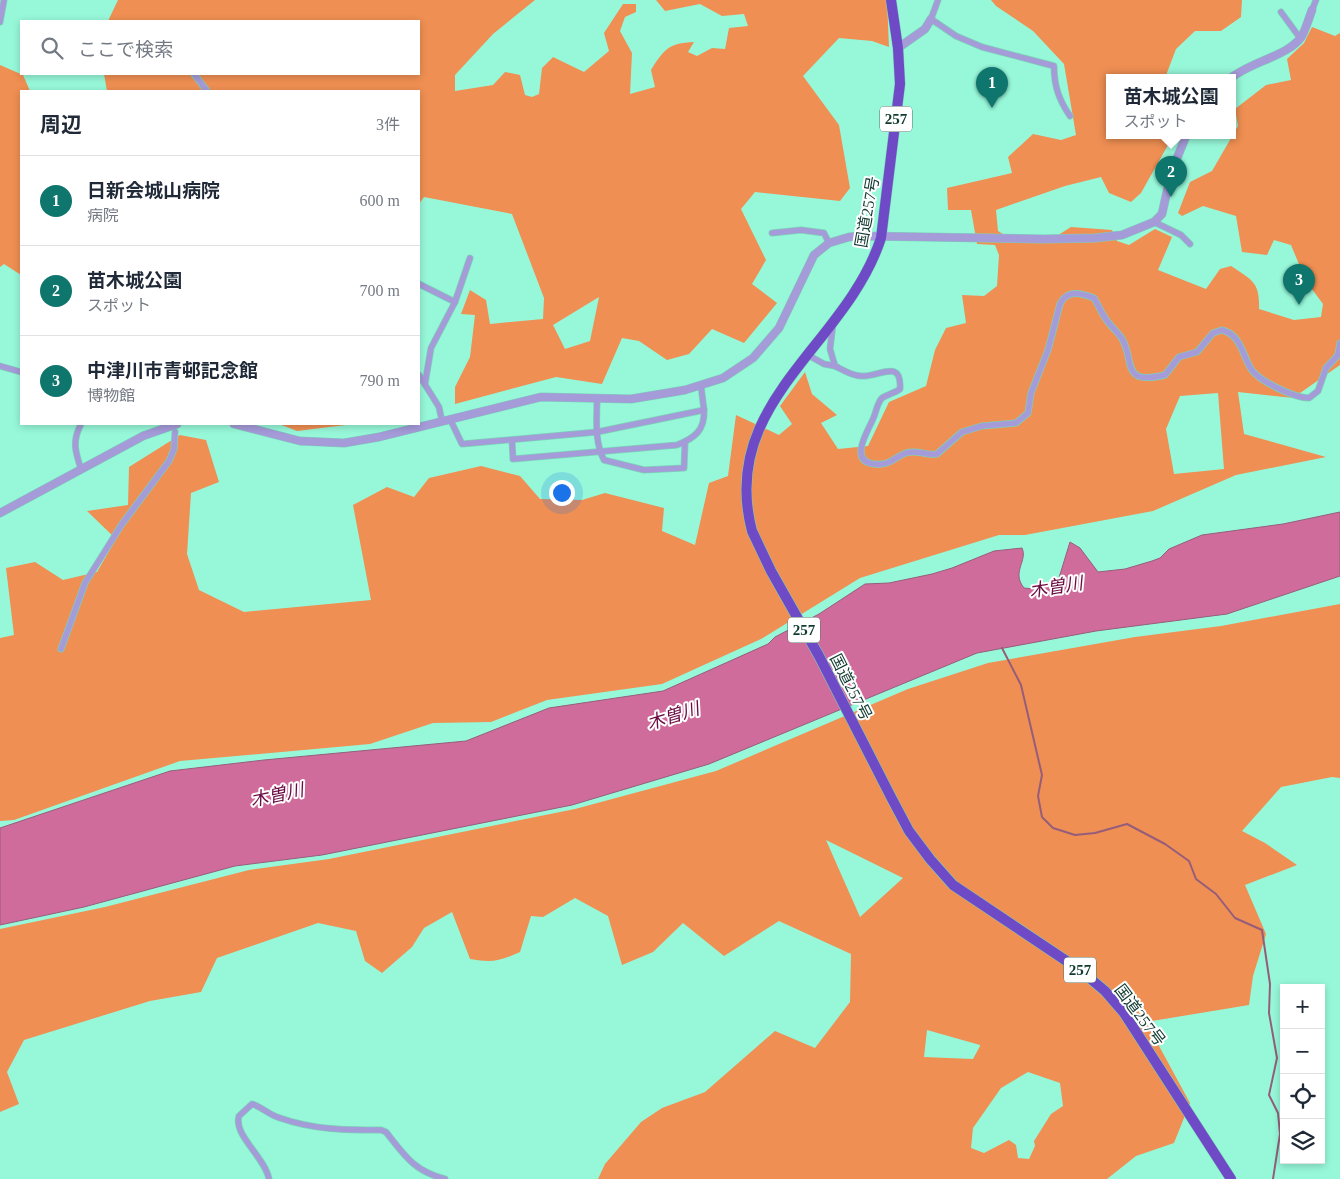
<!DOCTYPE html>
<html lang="ja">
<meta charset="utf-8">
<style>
body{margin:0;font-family:"Times New Roman","Noto Sans JP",serif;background:#f2f2f3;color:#1f2937}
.controls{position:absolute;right:15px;bottom:15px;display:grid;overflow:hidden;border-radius:0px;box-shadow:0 2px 8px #0003}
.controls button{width:45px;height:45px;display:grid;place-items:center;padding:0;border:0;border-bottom:1px solid #e0e1e3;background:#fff;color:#1f2937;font:25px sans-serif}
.you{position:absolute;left:561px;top:492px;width:18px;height:18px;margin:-12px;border:4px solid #fff;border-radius:50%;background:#1a73e8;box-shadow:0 0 0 8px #1a73e833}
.badge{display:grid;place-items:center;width:32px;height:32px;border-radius:50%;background:#0f766e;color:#fff;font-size:16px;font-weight:700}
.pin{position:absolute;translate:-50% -41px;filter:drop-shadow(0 1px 2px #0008)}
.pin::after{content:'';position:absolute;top:26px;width:18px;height:15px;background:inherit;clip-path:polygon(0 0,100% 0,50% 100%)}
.popup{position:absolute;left:1106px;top:74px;width:130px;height:65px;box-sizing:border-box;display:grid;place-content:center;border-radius:0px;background:#fff;filter:drop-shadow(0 1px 4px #0005);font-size:16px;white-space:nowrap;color:#747a83}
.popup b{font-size:19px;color:#1f2937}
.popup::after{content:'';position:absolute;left:50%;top:100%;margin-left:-10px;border:10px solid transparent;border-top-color:#fff}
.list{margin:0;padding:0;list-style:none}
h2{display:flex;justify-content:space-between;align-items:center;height:65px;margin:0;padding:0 20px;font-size:21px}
h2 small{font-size:16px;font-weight:400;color:#747a83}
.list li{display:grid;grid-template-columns:32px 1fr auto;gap:15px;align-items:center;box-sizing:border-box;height:90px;padding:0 20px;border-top:1px solid #e0e1e3}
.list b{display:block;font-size:19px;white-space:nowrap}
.list p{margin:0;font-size:16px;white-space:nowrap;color:#747a83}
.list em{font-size:16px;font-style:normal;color:#747a83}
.icon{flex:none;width:28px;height:28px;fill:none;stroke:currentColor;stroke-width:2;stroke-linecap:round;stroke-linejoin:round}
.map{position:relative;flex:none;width:1340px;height:1179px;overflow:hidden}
.search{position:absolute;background:#fff;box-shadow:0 2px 8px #0003;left:20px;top:20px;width:400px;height:55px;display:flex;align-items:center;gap:12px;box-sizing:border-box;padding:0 18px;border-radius:0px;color:#747a83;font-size:19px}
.panel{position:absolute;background:#fff;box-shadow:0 2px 8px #0003;left:20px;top:90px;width:400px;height:335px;border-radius:0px}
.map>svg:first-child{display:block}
.forest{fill:#ef8f53;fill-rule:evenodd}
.water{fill:#d06c9c;stroke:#965d7b}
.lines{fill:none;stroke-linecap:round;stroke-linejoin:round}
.stream{stroke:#965d7b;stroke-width:2}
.minor-casing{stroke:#7cd2b7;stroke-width:7}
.tertiary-casing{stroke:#7cd2b7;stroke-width:9}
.trunk-casing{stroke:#7cd2b7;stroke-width:11}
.minor{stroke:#a59bd9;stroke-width:5.5}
.tertiary{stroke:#a59bd9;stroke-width:8}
.trunk{stroke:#6e4ac7;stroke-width:10}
.labels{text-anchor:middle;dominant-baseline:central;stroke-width:4;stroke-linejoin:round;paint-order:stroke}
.shield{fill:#fff;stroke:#58756d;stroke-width:1}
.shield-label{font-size:15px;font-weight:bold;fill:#103a2f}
.street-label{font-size:16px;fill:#103a2f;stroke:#fff}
.water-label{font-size:18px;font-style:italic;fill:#6a0c43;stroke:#fff}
</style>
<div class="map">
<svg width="1340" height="1179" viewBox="0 0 1340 1179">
<rect width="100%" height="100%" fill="#97f8d9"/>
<g class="forest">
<path d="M118,0H535L493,34L455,75V91L493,85L505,72L520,75L525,95L532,97L539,94L542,68L553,57L584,72L609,51L604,33L623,4H636V12L625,17L620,31L632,53L630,94L655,87L651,70C664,49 669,43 694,42L688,52L697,56L712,48L725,49L729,28L748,26L744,14L722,16L700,4L665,11L656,0H887L889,47L872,41L839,38L803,76L839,125L850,188L840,201L755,192L741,209L766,260L752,284L777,303L744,343L712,329L689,354L667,360L639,341L622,338L602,384L556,377L455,404V387L470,357L475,315L461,314L470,290L486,300L490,324L543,319L544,298L512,214L424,197L419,204V91H107L104,74H419V21H108ZM599,297L590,341L565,349L553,325Z"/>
<path d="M991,0H1242L1241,17L1221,31H1195L1176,49L1165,78H1110V136H1173L1141,193L1131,202L1109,193L1101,177L1065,186L996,210L998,231L1016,242H1047L1071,227L1112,230L1117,241L1129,245L1155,229L1172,237L1158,270L1206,289L1220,269L1231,266C1252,280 1260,282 1259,309L1294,320L1321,317L1323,304L1306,281L1291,245L1274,240L1267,255L1242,252L1236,216L1203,206L1182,216L1178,213L1190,182L1212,171L1238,126L1235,109L1266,85L1291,80L1287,59L1304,43L1312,27L1335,36L1340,33V365L1293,398L1238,392L1244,434L1326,457L1236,475L1153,511L1025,535H999L860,578L761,639L662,684L547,700L491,722L433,723L370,744L180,761L14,820L0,821V638L14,635L6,568L35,562L63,580L97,572L116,539L87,511L128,505L129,467L180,435L206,440L219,482L191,493L187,554L199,590L244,612L371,600L353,505L387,487L414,497L429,478L481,466L520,476L540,499L582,500L605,493L664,508L662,531L695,545L709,483L728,476L736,415L779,435L792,424L780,406L805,372L812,394L837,415L821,423L838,449L868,446L889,402L926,386L935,350L946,328L966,323L962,295L984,296L997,286L999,255L995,245L977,244L971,210H948L947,188L1012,173L1008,157L1033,134L1061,140L1076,135L1064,64L1033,31L996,6ZM1218,393L1224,469L1174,474L1166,429L1180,396Z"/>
<path d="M0,65L23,75L30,91H21V275L4,264L0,267Z"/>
<path d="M279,424H354L297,431Z"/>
<path d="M1340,604V778L1332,777L1281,787L1242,831L1265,843L1297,865L1245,885L1266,934L1253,976L1249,1005L1146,1022L1190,1103L1174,1143L1136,1156L1107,1179H598L605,1164L641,1122L662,1108L705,1092L775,1031L815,1048L850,1002L851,954L779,921L724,956L683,923L653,952L622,965L608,916L575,898L543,917L531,916L520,952C499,961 493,963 470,959L452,912L424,928L412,947L382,973L365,961L356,931L318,923L217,958L201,992L150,1001L24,1040L7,1072L19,1104L0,1112V929L105,907L249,870L329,859L575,809L716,771L908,689L988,663L1135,637L1221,626ZM826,840L903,878L860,917ZM927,1030L980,1045V1046L973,1059L924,1057ZM1028,1072L1060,1083L1063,1106L1051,1114L1034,1141L1035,1146L1029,1159L1018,1158L1016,1145L1009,1140L984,1153L971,1148L973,1128L1001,1088Z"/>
</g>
<path class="water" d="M1340,512V576L1227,614L1096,631L977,653L709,764L572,805L322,855L235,866L84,907L0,925V828L170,771L264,760L466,741L549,708L663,691L768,644L775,637L819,614L865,584L889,583L932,574L952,568L994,551L1022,548C1028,561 1011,572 1024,588L1034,589L1058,581L1070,542L1080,548L1098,572L1125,569L1152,561L1160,558L1169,549L1202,535L1283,524Z"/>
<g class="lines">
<path class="stream" d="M1002,648L1021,685L1042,775L1038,796L1042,817L1053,828L1075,835L1095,833L1127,824L1165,844L1189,861L1196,879L1216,894L1235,918L1262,930L1270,984L1269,1013L1277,1058L1269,1095L1278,1113L1280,1134L1273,1179"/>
<g class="minor-casing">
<g id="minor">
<path d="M938,0L931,19L956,36L982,47L1054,66C1054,86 1059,100 1070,116"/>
<path d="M1312,10L1316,0"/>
<path d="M1281,12L1300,38"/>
<path d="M0,22L4,0"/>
<path d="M194,74L207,91"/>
<path d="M1154,222L1181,235L1190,244"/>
<path d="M772,233L801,230L824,233L829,243"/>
<path d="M419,284L455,302"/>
<path d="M833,324L830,349L835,366C843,370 852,376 861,376C878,378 902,357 900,389C895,393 888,394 882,398C877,403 876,413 873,419C868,431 848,461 874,464C891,466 894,457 906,453C916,449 927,456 937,454L962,432L982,426L1016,423L1028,413L1031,393L1048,350L1060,304C1067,289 1081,293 1094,298C1099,306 1102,315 1108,322C1112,327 1117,332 1121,337C1136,360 1119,386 1165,375L1179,357L1197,352L1213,333L1222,330C1241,335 1242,354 1251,369C1259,381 1294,398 1309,398L1318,391L1326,368L1340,353"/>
<path d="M1338,354L1340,343"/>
<path d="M808,355L824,364L835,366"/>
<path d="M0,366L21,372"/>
<path d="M419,375L439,407L442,421"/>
<path d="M425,384L431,348L455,302L470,258"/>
<path d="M597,398C597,419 594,441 604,460L644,470L684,468L685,442"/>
<path d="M450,419L462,444L597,432L704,410L701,386"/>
<path d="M81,424C72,441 75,451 81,469"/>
<path d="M512,440L513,459L677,445C695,438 705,430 704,410"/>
<path d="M61,649L85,583L122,524L169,461L174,449L175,432"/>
<path d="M269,1179C265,1157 233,1135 239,1116L252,1104C262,1107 269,1115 280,1118C314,1130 346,1130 381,1130L386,1132C405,1156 414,1171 445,1179"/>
</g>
</g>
<g class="tertiary-casing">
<g id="tertiary">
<path d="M898,48L925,29L931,19"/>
<path d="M1231,78C1252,61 1289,56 1302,36C1306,28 1309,18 1312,10"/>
<path d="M234,424L300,441L344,443L379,437L541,397L631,399L685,390L723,378L753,358L779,328L814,255L829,243L849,237L862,236L1043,239L1095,238L1122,235L1154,222L1162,214L1171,173L1186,136"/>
<path d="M0,513L143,436L177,424"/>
</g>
</g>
<g class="trunk-casing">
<path id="trunk" d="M891,0L898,48L900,84L881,238C846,346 718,402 752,531L771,571L819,656L892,799L909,831L930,859L953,885L1080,970L1105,991L1124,1013L1231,1179"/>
</g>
<use href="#minor" class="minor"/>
<use href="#tertiary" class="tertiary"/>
<use href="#trunk" class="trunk"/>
</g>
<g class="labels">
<g class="shield">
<rect x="880" y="106.5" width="32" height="25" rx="4"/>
<rect x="788" y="617.5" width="32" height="25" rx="4"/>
<rect x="1064" y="957.5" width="32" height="25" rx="4"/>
</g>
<g class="shield-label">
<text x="896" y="119">257</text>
<text x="804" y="630">257</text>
<text x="1080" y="970">257</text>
</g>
<g class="street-label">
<text transform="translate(867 212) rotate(-80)">国道257号</text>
<text transform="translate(851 687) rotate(63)">国道257号</text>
<text transform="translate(1140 1015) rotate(53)">国道257号</text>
</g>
<g class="water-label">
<text transform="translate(1056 587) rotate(-9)">木曽川</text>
<text transform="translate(673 716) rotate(-17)">木曽川</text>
<text transform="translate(277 795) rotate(-12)">木曽川</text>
</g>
</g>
</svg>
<div class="controls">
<button>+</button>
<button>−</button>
<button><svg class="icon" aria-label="locate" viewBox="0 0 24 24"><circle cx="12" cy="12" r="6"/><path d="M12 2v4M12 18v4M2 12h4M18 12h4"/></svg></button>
<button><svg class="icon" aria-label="layers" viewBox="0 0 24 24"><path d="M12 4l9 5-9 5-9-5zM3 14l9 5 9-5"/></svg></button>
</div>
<div class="you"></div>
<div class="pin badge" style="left:992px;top:108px">1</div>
<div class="pin badge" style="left:1171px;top:197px">2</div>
<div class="popup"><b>苗木城公園</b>スポット</div>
<div class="pin badge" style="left:1299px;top:305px">3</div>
<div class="search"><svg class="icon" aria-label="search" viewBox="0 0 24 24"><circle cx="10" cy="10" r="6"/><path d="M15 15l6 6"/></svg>ここで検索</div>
<section class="panel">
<h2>周辺<small>3件</small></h2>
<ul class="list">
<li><span class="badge">1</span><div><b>日新会城山病院</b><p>病院</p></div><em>600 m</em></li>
<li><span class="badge">2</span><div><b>苗木城公園</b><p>スポット</p></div><em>700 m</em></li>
<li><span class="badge">3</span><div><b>中津川市青邨記念館</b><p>博物館</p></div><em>790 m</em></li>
</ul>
</section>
</div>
